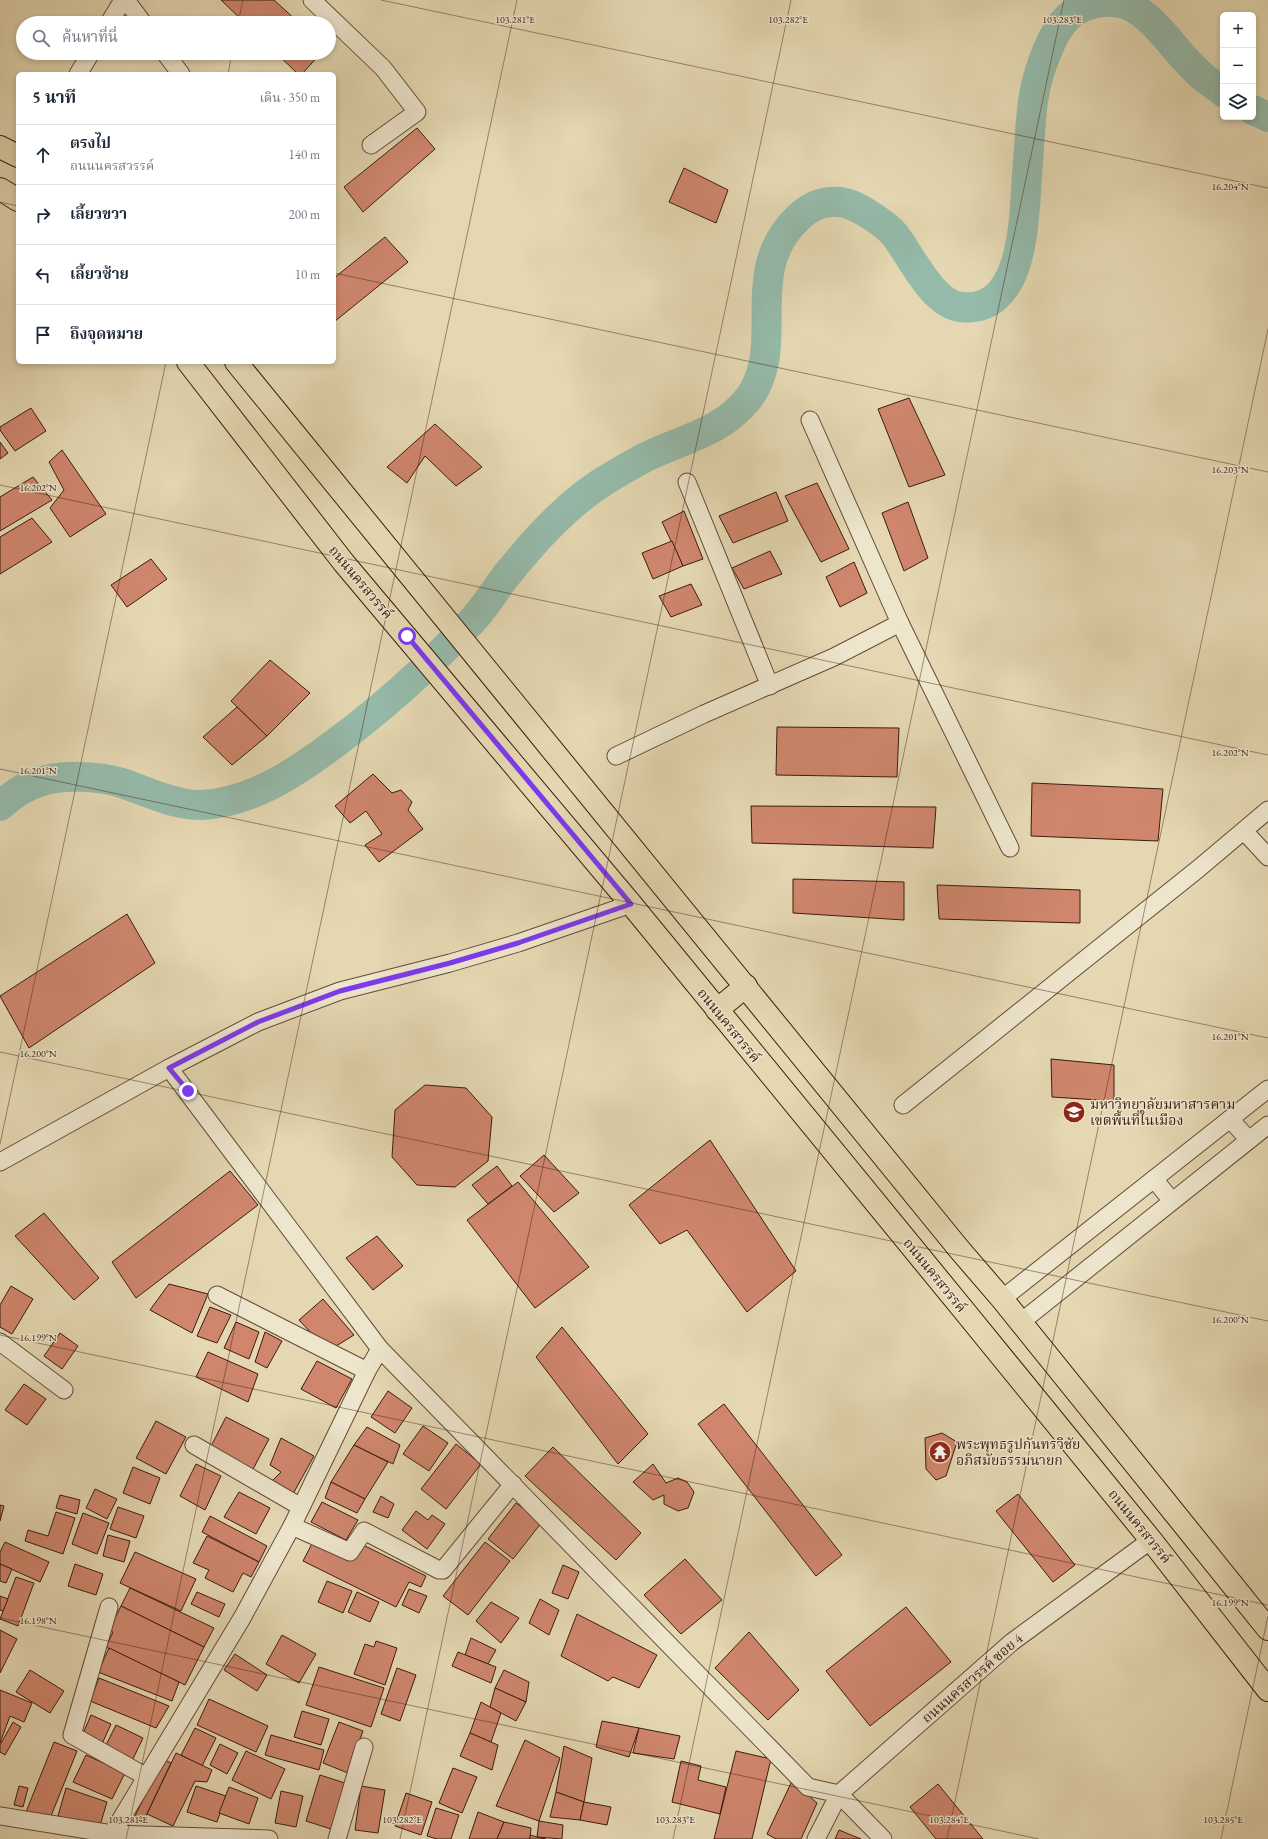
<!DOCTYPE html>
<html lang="th">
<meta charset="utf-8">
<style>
body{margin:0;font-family:"EB Garamond","Noto Serif Thai",serif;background:#f2f2f3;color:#1f2937}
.controls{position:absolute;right:12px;top:12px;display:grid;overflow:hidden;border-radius:6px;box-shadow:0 2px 6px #0003}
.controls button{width:36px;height:36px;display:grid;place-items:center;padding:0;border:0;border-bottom:1px solid #e0e1e3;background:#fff;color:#1f2937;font:20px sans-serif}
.stop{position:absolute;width:12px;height:12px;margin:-9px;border:3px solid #7c3aed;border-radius:50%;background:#fff}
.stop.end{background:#7c3aed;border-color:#fff;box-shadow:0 1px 4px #0008}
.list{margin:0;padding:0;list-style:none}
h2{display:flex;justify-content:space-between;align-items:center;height:52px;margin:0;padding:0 16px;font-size:17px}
h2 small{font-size:13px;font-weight:400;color:#747a83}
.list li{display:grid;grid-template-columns:26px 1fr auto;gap:12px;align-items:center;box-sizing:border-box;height:60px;padding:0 16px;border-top:1px solid #e0e1e3}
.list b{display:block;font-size:15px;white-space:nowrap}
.list p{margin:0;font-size:13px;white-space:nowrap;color:#747a83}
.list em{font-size:13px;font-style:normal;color:#747a83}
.icon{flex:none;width:22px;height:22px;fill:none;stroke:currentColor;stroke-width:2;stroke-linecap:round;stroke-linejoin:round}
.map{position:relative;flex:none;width:1268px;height:1839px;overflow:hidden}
.search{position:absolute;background:#fff;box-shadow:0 2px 6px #0003;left:16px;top:16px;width:320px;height:44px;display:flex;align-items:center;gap:10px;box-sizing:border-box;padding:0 14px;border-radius:22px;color:#747a83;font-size:15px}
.panel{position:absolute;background:#fff;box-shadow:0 2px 6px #0003;left:16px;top:72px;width:320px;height:292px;border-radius:6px}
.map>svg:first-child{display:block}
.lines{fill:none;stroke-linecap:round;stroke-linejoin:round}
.river{stroke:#95baaa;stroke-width:30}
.building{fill:#cf866d;stroke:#3b1b0f}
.minor-casing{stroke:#654a38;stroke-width:19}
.primary-casing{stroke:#3b1b0f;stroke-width:24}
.minor{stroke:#ede5cc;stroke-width:17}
.primary{stroke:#e4d7b1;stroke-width:22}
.route{stroke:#7c3aed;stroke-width:5}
.ticks{fill:none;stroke:#3b1b0f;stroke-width:1;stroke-opacity:0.45}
.labels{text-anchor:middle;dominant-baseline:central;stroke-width:3;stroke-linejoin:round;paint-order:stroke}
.street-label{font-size:14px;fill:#3b1b0f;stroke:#ede5cc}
.poi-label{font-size:14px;fill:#3b1b0f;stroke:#ede5cc;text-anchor:start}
.ticks-label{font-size:10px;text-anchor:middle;fill:#3b1b0f;stroke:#ede5cc;stroke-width:3;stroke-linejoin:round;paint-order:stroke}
</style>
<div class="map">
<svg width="1268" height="1839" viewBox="0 0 1268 1839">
<rect width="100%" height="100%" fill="#e4d7b1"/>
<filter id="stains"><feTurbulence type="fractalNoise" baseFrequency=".005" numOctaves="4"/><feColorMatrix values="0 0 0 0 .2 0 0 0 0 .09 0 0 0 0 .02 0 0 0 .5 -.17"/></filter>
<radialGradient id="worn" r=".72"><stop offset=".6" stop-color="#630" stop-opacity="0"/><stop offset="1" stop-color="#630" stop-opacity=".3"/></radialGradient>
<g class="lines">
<g class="river">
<path d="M1253,110L1268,117"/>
<path d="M0,806C11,796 25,786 39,782C64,774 97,776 122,783C148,792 173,805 201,805C251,803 295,773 334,744C383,708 429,666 472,621C484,608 494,592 505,577C534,541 565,506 604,481C617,473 631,465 644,458C681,439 720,434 748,399C789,346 740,272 798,218C807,209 817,203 830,202C846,200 860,208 873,217C880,222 888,227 894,234C911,255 932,304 961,307C1025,314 1024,217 1027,175C1029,151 1030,125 1033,101C1036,80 1043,59 1052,40C1059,26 1069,13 1083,7C1099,1 1112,0 1128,5C1158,19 1176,54 1201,75C1207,81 1216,86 1223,92"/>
</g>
</g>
<g class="building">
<path d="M221,0H274L299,23H245Z"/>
<path d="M276,53H321L302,74H298Z"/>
<path d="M417,128L435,149L363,212L344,187Z"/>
<path d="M684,168L728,190L716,223L669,202Z"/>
<path d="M385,237L408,262L334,322V278Z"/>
<path d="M909,398L945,475L909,487L878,409Z"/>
<path d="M31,408L46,431L15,451L0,430V427Z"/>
<path d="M435,424L482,467L456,486L425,456L407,483L387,467Z"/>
<path d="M0,442L8,453L0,459Z"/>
<path d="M62,450L106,514L70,537L50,508L64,490L49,462Z"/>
<path d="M33,477L52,500L0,531V497Z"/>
<path d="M817,483L849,549L821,562L785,496Z"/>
<path d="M776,492L788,521L733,543L719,516Z"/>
<path d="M908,502L928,558L904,571L882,513Z"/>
<path d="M684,511L703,559L683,566L662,522Z"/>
<path d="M32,518L52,542L0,574V537Z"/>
<path d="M672,541L683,566L653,579L642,553Z"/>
<path d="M770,551L782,574L744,589L732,568Z"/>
<path d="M151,559L167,579L127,607L111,585Z"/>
<path d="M854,562L867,593L840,607L826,577Z"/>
<path d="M691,584L702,605L671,617L659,596Z"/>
<path d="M270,660L310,693L267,736L231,701Z"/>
<path d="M237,707L267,736L232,765L203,737Z"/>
<path d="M777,727L899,728L897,777L776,775Z"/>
<path d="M373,774L392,793L401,790L412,802L408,810L423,829L379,862L365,845L382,834L366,811L350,823L335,806Z"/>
<path d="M1032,783L1163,789L1158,841L1031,836Z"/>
<path d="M751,806L936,807L933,848L752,843Z"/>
<path d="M793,879L904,882V920L793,913Z"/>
<path d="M937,885L1080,890V923L939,919Z"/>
<path d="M127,914L155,963L29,1048L0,996Z"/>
<path d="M1051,1059L1114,1065V1101L1052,1097Z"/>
<path d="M425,1085L466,1088L492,1117L488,1161L455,1187L417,1185L392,1157L395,1110Z"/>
<path d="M710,1140L796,1271L747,1312L687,1230L660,1244L629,1205Z"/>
<path d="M544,1155L579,1193L554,1212L520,1176Z"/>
<path d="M497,1166L512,1186L488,1204L472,1185Z"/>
<path d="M230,1171L258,1205L136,1298L112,1262Z"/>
<path d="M518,1182L589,1267L535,1308L467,1220Z"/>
<path d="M44,1213L99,1278L74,1300L15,1236Z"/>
<path d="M377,1236L403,1266L373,1290L346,1258Z"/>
<path d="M169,1284L208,1294L192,1333L150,1310Z"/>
<path d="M11,1286L33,1299L12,1334L0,1327V1305Z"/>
<path d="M323,1299L354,1335L328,1351L299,1320Z"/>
<path d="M210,1307L231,1315L217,1343L197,1336Z"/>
<path d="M236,1322L259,1332L249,1359L224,1348Z"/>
<path d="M562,1327L648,1434L618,1464L536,1357Z"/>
<path d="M265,1332L282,1341L267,1368L255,1362Z"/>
<path d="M60,1333L78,1346L62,1369L44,1356Z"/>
<path d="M208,1352L258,1374L248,1402L196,1377Z"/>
<path d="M317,1361L352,1379L336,1408L301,1389Z"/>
<path d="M24,1384L46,1399L27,1425L5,1410Z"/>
<path d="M388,1391L412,1408L395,1433L371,1417Z"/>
<path d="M724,1404L842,1555L816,1576L698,1424Z"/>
<path d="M226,1417L269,1439L251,1473L209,1450Z"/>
<path d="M156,1421L186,1437L166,1474L136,1458Z"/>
<path d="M423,1426L448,1443L429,1471L403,1454Z"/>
<path d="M367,1427L400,1445L393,1464L354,1445Z"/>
<path d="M942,1433L957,1442L946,1476L936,1480L926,1469L925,1438Z"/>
<path d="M281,1438L314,1456L293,1494L272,1481L281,1472L270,1465Z"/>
<path d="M456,1444L481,1464L446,1509L421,1489Z"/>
<path d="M354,1445L388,1462L365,1499L331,1482Z"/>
<path d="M553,1447L641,1533L616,1560L525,1476Z"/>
<path d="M196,1464L221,1476L205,1510L180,1496Z"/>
<path d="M653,1464L666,1483L678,1478L687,1482L694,1492L688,1508L678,1511L664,1504V1495L653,1500L633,1482Z"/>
<path d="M133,1467L160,1478L150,1504L123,1493Z"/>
<path d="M331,1482L365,1499L357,1513L325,1498Z"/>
<path d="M95,1489L117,1499L107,1519L86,1508Z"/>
<path d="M239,1492L270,1508L256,1534L224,1517Z"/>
<path d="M1018,1494L1075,1565L1053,1582L996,1511Z"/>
<path d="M60,1495L80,1500L77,1514L56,1508Z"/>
<path d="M381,1496L394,1504L388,1518L373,1512Z"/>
<path d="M322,1502L358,1520L346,1540L311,1522Z"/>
<path d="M516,1503L542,1522L513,1559L488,1539Z"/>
<path d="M0,1505L4,1506L0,1521Z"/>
<path d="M118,1507L144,1516L136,1538L110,1529Z"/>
<path d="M416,1511L428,1520L432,1515L445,1524L427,1549L402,1530Z"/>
<path d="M56,1512L75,1518L63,1554L25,1541L28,1530L48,1536Z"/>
<path d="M83,1513L109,1523L97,1554L72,1544Z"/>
<path d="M210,1516L267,1546L259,1562L202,1532Z"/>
<path d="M108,1535L130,1541L124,1562L103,1556Z"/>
<path d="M207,1536L259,1562L251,1577L243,1573L233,1592L205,1578L209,1570L193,1563Z"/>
<path d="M315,1538L359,1543L426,1576L421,1587L409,1582L396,1607L303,1561Z"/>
<path d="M5,1542L49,1562L40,1582L0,1564V1552Z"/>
<path d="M485,1542L510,1561L468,1615L443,1596Z"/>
<path d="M135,1552L196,1579L181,1611L120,1583Z"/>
<path d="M685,1559L722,1600L681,1634L644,1595Z"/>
<path d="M0,1564L12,1569L6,1583L0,1581Z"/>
<path d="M75,1564L103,1574L96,1595L68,1586Z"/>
<path d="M563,1565L579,1572L568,1599L552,1593Z"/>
<path d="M16,1577L34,1583L18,1626L0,1619Z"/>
<path d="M327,1581L352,1591L343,1613L318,1602Z"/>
<path d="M130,1588L214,1628L204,1647L121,1606Z"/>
<path d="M409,1589L427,1596L419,1613L402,1605Z"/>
<path d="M197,1592L225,1604L219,1617L191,1604Z"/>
<path d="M357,1592L379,1602L370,1622L348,1612Z"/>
<path d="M0,1596L8,1599L3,1611L0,1610Z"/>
<path d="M540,1599L559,1610L549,1635L529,1623Z"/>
<path d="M491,1602L519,1618L501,1643L476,1621Z"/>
<path d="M121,1606L204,1647L185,1685L106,1647L113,1632L109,1630Z"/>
<path d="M906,1607L951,1662L870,1726L826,1671Z"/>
<path d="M577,1614L657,1655L639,1688L613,1677L608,1681L561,1656Z"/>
<path d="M0,1630L17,1639L0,1673Z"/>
<path d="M749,1632L799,1690L768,1720L715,1668Z"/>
<path d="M282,1635L316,1654L299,1683L266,1664Z"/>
<path d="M471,1638L496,1650L488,1664L465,1655Z"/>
<path d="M376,1641L397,1648L385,1685L354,1674L365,1644L374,1647Z"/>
<path d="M109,1648L179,1682L172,1701L98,1672Z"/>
<path d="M458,1652L496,1667L491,1683L452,1666Z"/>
<path d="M235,1654L267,1675L257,1691L224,1670Z"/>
<path d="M319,1667L384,1688L371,1727L306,1705Z"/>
<path d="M397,1668L416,1675L400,1721L381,1714Z"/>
<path d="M30,1670L64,1691L50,1713L16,1692Z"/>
<path d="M504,1670L529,1682L526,1702L495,1688Z"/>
<path d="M99,1678L169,1706L156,1728L90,1701Z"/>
<path d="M495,1688L526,1702L516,1721L490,1707Z"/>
<path d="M0,1690L32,1703L24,1722L10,1716L0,1743Z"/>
<path d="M209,1699L268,1726L256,1752L197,1725Z"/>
<path d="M481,1702L501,1713L491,1742L470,1733Z"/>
<path d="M302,1711L329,1719L321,1745L294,1737Z"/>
<path d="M91,1715L111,1724L102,1744L82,1736Z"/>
<path d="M602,1721L639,1728L629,1757L596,1747Z"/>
<path d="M13,1722L21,1727L5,1755L0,1752V1745Z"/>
<path d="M339,1722L363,1731L348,1773L323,1763Z"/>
<path d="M116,1725L143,1738L132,1761L104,1749Z"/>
<path d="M195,1728L216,1738L202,1766L181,1755Z"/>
<path d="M639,1728L680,1736L674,1759L633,1753Z"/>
<path d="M470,1733L498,1745L492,1770L460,1756Z"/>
<path d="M271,1735L324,1750L319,1770L265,1755Z"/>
<path d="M525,1740L560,1758L539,1821L496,1806Z"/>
<path d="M54,1742L77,1751L49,1821L26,1812Z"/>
<path d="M220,1744L238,1753L227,1774L210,1765Z"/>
<path d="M564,1746L592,1758L584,1802L556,1792Z"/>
<path d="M246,1751L285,1769L271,1799L232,1780Z"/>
<path d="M736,1751L771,1759L752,1839H714Z"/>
<path d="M176,1753L212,1770L207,1782L195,1781L173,1826L147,1814Z"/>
<path d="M86,1755L125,1773L112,1799L73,1782Z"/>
<path d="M163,1759L171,1763L143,1822L134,1818Z"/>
<path d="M681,1761L701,1766L698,1780L726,1787L720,1814L672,1802Z"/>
<path d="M453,1768L477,1777L462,1813L439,1803Z"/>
<path d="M320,1775L345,1783L331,1829L306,1821Z"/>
<path d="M792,1781L817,1803L801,1839H776L767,1834Z"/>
<path d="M938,1784L983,1839H936L910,1807Z"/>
<path d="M19,1786L28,1788L23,1807L14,1805Z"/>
<path d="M196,1786L226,1796L217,1822L187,1812Z"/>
<path d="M361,1786L385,1790L378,1833L355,1830Z"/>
<path d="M229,1787L258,1798L249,1824L219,1813Z"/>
<path d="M66,1788L107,1802L99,1829L58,1816Z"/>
<path d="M281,1791L303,1796L296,1827L275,1823Z"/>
<path d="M556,1792L584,1802L580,1820L550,1817Z"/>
<path d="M406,1793L432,1802L421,1835L395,1826Z"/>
<path d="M584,1802L611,1807L607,1825L580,1820Z"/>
<path d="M436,1808L459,1815L451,1839H437L427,1836Z"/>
<path d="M478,1812L504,1822L497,1839H469Z"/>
<path d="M539,1821L563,1825L562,1839L537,1837Z"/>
<path d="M504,1822L531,1828L530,1839H497Z"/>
<path d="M839,1830L861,1839H835Z"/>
<path d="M530,1835L537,1837L546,1839H530Z"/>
</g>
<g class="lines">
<g class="minor-casing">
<g id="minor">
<path d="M126,0L143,23"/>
<path d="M312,0L383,68L417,112L371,145"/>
<path d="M109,23L123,0"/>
<path d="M165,53L181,74"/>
<path d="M78,74L91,53"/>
<path d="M687,482L770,686"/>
<path d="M900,623L1010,848"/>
<path d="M616,756L704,714L834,657L900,623L810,420"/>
<path d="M1244,831L1268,857"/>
<path d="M169,1068L380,1349"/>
<path d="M903,1105L1198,869L1268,810"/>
<path d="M1230,1119L1249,1140"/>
<path d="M0,1162L169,1068L258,1022L340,991L450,963L518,943L631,904"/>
<path d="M1154,1179L1172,1201"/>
<path d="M217,1295L367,1371"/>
<path d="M1002,1299L1268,1089"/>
<path d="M1021,1322L1268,1125"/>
<path d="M0,1342L64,1390"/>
<path d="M194,1445L301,1507"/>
<path d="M292,1526L350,1552L364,1531L439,1570H443L513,1484"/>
<path d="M109,1607L72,1735L145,1776"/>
<path d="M0,1816L112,1834L269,1839"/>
<path d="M109,1839L242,1618L292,1526L367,1371L380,1349L808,1787L839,1794L883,1839"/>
<path d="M337,1839L364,1747"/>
<path d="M816,1839L839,1794L1012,1642L1151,1540"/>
</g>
</g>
<g class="primary-casing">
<g id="primary">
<path d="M0,147L18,156"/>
<path d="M0,189L18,200"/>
<path d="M188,362L344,563L631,904L966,1313L1151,1540L1268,1690"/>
<path d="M236,362L959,1249L1002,1299L1268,1629"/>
<path d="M717,1010L746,986"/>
</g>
</g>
<use href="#minor" class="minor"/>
<use href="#primary" class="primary"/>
</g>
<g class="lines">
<path class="route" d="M188,1091L169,1068L258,1022L340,991L450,963L518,943L631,904L407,636"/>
</g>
<path class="ticks" d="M381,0L1268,188M238,23L243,0M228,74L232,53M0,202L18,206M334,273L1268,472M0,485L1268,755M0,769L1268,1038M0,1052L1268,1321M0,1144L166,362M0,1335L1268,1605M0,1618L1039,1839M126,1839L517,0M400,1839L791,0M673,1839L1064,0M947,1839L1268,329M1221,1839L1268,1616"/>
<defs>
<g id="university-disc" transform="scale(1.15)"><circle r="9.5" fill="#8f2418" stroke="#ede5cc"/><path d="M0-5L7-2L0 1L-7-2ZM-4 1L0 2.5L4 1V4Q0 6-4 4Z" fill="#fff"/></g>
<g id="temple-disc" transform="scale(1.15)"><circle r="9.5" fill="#8f2418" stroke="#ede5cc"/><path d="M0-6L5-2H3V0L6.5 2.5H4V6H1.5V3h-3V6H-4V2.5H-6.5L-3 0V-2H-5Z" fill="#fff"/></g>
</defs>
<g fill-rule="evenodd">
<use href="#university-disc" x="1074" y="1112"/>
<use href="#temple-disc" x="940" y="1452"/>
</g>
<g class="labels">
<g class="street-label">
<text transform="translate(361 582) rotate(50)">ถนนนครสวรรค์</text>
<text transform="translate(729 1025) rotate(51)">ถนนนครสวรรค์</text>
<text transform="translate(935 1275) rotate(51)">ถนนนครสวรรค์</text>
<text transform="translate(1140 1526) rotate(51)">ถนนนครสวรรค์</text>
<text transform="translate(972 1678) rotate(-41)">ถนนนครสวรรค์ ซอย 4</text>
</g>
<g class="poi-label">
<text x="1090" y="1104">มหาวิทยาลัยมหาสารคาม<tspan x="1090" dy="16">เขตพื้นที่ในเมือง</tspan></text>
<text x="956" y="1444">พระพุทธรูปกันทรวิชัย<tspan x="956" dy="16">อภิสมัยธรรมนายก</tspan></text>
</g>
</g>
<g class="ticks-label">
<text x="515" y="23">103.281°E</text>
<text x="788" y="23">103.282°E</text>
<text x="1062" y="23">103.283°E</text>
<text x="1230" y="190">16.204°N</text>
<text x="1230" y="473">16.203°N</text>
<text x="38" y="491">16.202°N</text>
<text x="1230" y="756">16.202°N</text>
<text x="38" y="774">16.201°N</text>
<text x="1230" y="1040">16.201°N</text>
<text x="38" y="1057">16.200°N</text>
<text x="1230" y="1323">16.200°N</text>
<text x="38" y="1341">16.199°N</text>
<text x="1230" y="1606">16.199°N</text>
<text x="38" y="1624">16.198°N</text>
<text x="128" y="1823">103.281°E</text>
<text x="402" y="1823">103.282°E</text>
<text x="675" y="1823">103.283°E</text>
<text x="949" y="1823">103.284°E</text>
<text x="1223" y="1823">103.285°E</text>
</g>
<rect width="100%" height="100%" filter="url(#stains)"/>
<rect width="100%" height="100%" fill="url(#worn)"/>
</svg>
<div class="controls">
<button>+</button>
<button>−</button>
<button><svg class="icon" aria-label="layers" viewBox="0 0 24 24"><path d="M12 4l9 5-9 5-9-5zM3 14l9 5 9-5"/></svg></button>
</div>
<div class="stop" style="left:407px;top:636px"></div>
<div class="stop end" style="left:188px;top:1091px"></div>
<div class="search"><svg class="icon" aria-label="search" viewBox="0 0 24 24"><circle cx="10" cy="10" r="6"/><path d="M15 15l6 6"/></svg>ค้นหาที่นี่</div>
<section class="panel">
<h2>5 นาที<small>เดิน · 350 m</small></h2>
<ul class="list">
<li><svg class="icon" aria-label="ahead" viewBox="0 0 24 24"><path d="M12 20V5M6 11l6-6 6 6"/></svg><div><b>ตรงไป</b><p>ถนนนครสวรรค์</p></div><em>140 m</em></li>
<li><svg class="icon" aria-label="right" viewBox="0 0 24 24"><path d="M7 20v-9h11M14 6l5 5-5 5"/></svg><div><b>เลี้ยวขวา</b></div><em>200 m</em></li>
<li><svg class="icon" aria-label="left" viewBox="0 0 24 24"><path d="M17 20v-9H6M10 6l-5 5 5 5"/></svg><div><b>เลี้ยวซ้าย</b></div><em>10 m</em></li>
<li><svg class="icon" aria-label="arrive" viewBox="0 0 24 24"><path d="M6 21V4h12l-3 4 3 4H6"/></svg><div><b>ถึงจุดหมาย</b></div></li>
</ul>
</section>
</div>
